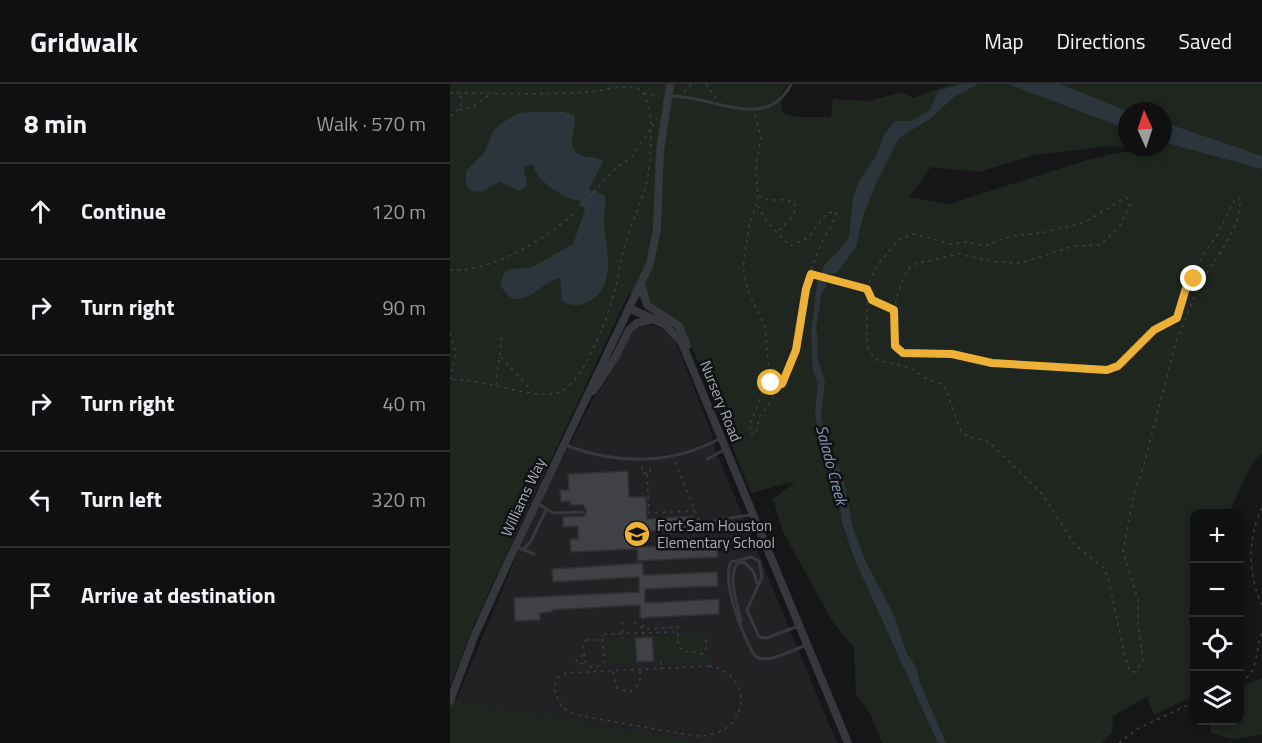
<!DOCTYPE html>
<meta charset="utf-8">
<style>
body{margin:0;font-family:"Titillium Web",sans-serif;background:#19191b;color:#f1f3f6}
.controls{position:absolute;right:18px;bottom:18px;display:grid;overflow:hidden;border-radius:12px;box-shadow:0 3px 9px #0003}
.controls button{width:54px;height:54px;display:grid;place-items:center;padding:0;border:0;border-bottom:2px solid #303032;background:#101012;color:#f1f3f6;font:30px sans-serif}
.compass{position:absolute;left:668px;top:18px;width:54px;height:54px;border-radius:50%;background:#101012;box-shadow:0 3px 9px #0003;rotate:357deg}
.stop{position:absolute;width:18px;height:18px;margin:-14px;border:4px solid #eeb138;border-radius:50%;background:#fff}
.stop.end{background:#eeb138;border-color:#fff;box-shadow:0 2px 6px #0008}
.list{margin:0;padding:0;list-style:none}
h2{display:flex;justify-content:space-between;align-items:center;height:78px;margin:0;padding:0 24px;font-size:26px}
h2 small{font-size:20px;font-weight:400;color:#9c9d9f}
.list li{display:grid;grid-template-columns:39px 1fr auto;gap:18px;align-items:center;box-sizing:border-box;height:96px;padding:0 24px;border-top:2px solid #303032}
.list b{display:block;font-size:22px;white-space:nowrap}
.list em{font-size:20px;font-style:normal;color:#9c9d9f}
.icon{flex:none;width:33px;height:33px;fill:none;stroke:currentColor;stroke-width:2;stroke-linecap:round;stroke-linejoin:round}
.map{position:relative;flex:none;width:812px;height:659px;overflow:hidden}
header{display:flex;align-items:center;gap:36px;box-sizing:border-box;height:84px;padding:0 30px;background:#101012;border-bottom:2px solid #303032}
header strong{font-size:28px}
nav{display:flex;gap:33px;margin-inline-start:auto;font-size:21px}
main{display:flex}
aside{flex:1;background:#101012}
.map>svg:first-child{display:block}
.built{fill:#222225}
.green{fill:#1e261f;fill-rule:evenodd}
.water{fill:#2c353c}
.building{fill:#404145;stroke:#303034;stroke-width:1.5}
.lines{fill:none;stroke-linecap:round;stroke-linejoin:round}
.path{stroke:#3d3f44;stroke-width:1.5;stroke-dasharray:3 4.5;stroke-linecap:butt}
.service{stroke:#37383d;stroke-width:3}
.tertiary{stroke:#37383d;stroke-width:8}
.route{stroke:#eeb138;stroke-width:8}
.labels{text-anchor:middle;dominant-baseline:central;stroke-width:5;stroke-linejoin:round;paint-order:stroke}
.street-label{font-size:15px;fill:#a8adb8;stroke:#111113}
.poi-label{font-size:15px;fill:#a8adb8;stroke:#111113;text-anchor:start}
.water-label{font-size:16px;font-style:italic;fill:#809bb2;stroke:#111113}
</style>
<header>
<strong>Gridwalk</strong>
<nav><a>Map</a><a>Directions</a><a>Saved</a></nav>
</header>
<main>
<aside>
<h2>8 min<small>Walk · 570 m</small></h2>
<ul class="list">
<li><svg class="icon" aria-label="ahead" viewBox="0 0 24 24"><path d="M12 20V5M6 11l6-6 6 6"/></svg><div><b>Continue</b></div><em>120 m</em></li>
<li><svg class="icon" aria-label="right" viewBox="0 0 24 24"><path d="M7 20v-9h11M14 6l5 5-5 5"/></svg><div><b>Turn right</b></div><em>90 m</em></li>
<li><svg class="icon" aria-label="right" viewBox="0 0 24 24"><path d="M7 20v-9h11M14 6l5 5-5 5"/></svg><div><b>Turn right</b></div><em>40 m</em></li>
<li><svg class="icon" aria-label="left" viewBox="0 0 24 24"><path d="M17 20v-9H6M10 6l-5 5 5 5"/></svg><div><b>Turn left</b></div><em>320 m</em></li>
<li><svg class="icon" aria-label="arrive" viewBox="0 0 24 24"><path d="M6 21V4h12l-3 4 3 4H6"/></svg><div><b>Arrive at destination</b></div></li>
</ul>
</aside>
<div class="map">
<svg width="812" height="659" viewBox="0 0 812 659">
<rect width="100%" height="100%" fill="#161618"/>
<path class="built" d="M201,241L211,244L225,256L262,350L265,365L387,659H250L6,616L84,430L141,319L165,282L180,251L188,243Z"/>
<g class="green">
<path d="M0,0H338L330,11L333,29L347,33H381L383,15L419,17L452,8L463,14L501,0H812V369L801,381L779,429L744,430V612L704,631L697,613L663,632L662,649L652,659H432L421,631L406,610L404,564L382,537L333,448L323,415L346,397L301,409L234,244L199,217L179,209L24,540L0,603ZM677,27H713V63H677ZM659,62L687,64L704,68H672L637,76L499,120L459,113L481,83L529,88L585,71Z"/>
<path d="M258,549L260,579L224,580L222,551Z"/>
<path d="M221,551L222,577L204,578L202,552Z"/>
<path d="M185,553L187,579L155,580L154,555Z"/>
<path d="M812,594V651L783,655L761,649L759,637L790,636V603Z"/>
<path d="M0,615L6,616L250,659H0Z"/>
</g>
<g class="water">
<path d="M511,0H528L504,13L481,34L449,54L425,102L413,132L406,163L387,189L376,190V204L372,208L366,245L368,254L367,272L375,298L371,331L378,364L393,392L403,445L417,480L445,533L456,568L466,583L470,599L496,659H488L404,474L392,438L384,389L368,351L365,327L368,299L363,288L361,248L367,200L374,181L391,165L399,153L403,114L408,99L427,70L434,51L445,37H461L480,26L488,7Z"/>
<path d="M558,0H610L677,27V45Z"/>
<path d="M79,28H114L124,31C129,43 113,61 130,71C138,75 146,71 153,77L139,105L154,111C158,118 153,129 154,138C155,166 169,201 138,218C129,223 120,222 112,217L110,194C91,197 67,236 50,200L54,189L59,185L81,184L123,160L135,126L130,117C117,116 85,97 84,82L80,80L74,84L77,101L70,107L49,98L32,108L21,107L16,101V87L35,68L43,47L49,41L68,29Z"/>
<path d="M713,38L812,72V85L713,58Z"/>
</g>
<g class="building">
<path d="M178,387L179,413H196L197,435L243,432L244,445L191,448L192,463L267,460L268,473L188,477L187,465L121,468L120,455H128V442L113,443V433L134,432L137,427L133,421H120V417L111,418L110,406H119L118,390Z"/>
<path d="M193,479V491L267,488L268,502L195,505V519L269,515V530L190,534V521L102,526V528L90,529V536L65,537L64,514L189,508V493L103,498L102,485Z"/>
<path d="M202,553L204,577L187,578L185,554Z"/>
</g>
<g class="lines">
<g class="path">
<path d="M256,0L266,14"/>
<path d="M234,8L242,0"/>
<path d="M0,9C46,9 94,11 140,8C156,6 175,0 189,5C207,17 201,85 195,105C189,125 179,144 174,164C169,181 168,197 163,213C157,236 133,297 112,307C86,319 29,292 0,296"/>
<path d="M194,9L210,12"/>
<path d="M9,26L24,22L43,8"/>
<path d="M305,31L311,53L306,82L308,116L299,142L293,183L298,207L315,243L320,297L329,301C346,292 349,241 352,223C356,204 361,184 369,165C373,153 384,141 386,128L377,129L358,154L340,162L317,138L307,120"/>
<path d="M0,32L11,23V9"/>
<path d="M148,103L166,84L182,73L207,35"/>
<path d="M309,111C320,121 334,111 345,120L344,131L327,149"/>
<path d="M676,113L680,121L669,143L650,161L624,162L571,179L546,178L508,170L461,181C446,202 439,241 446,265L453,269L502,270L561,280L665,285L704,246L727,234L736,204L744,195L753,171L767,151L785,115L790,114C793,144 762,177 749,202C741,219 736,237 727,254L693,384L684,409L673,467L688,516V539L693,577L685,588L680,587L675,573L658,493L654,484L624,460L593,411L539,358L517,352L511,347L494,301L475,294L461,284L427,276L419,267L417,259V205L426,182L450,155L464,150L501,160L517,158L535,162L561,152L592,149L635,138Z"/>
<path d="M0,186C40,189 99,154 127,126"/>
<path d="M362,190L417,205"/>
<path d="M419,213L444,226"/>
<path d="M0,249L6,269L0,297"/>
<path d="M51,273L82,307"/>
<path d="M318,294L301,338L300,350H306L309,334L332,300"/>
<path d="M46,301L52,250"/>
<path d="M225,378L251,441"/>
<path d="M192,382V388L197,390L200,387V381"/>
<path d="M197,390L199,429L244,427"/>
<path d="M812,424C797,453 798,492 812,521"/>
<path d="M193,533L194,553"/>
<path d="M172,538L173,554"/>
<path d="M184,538L194,545L228,543V562L234,568L242,567L253,570L256,564V553"/>
<path d="M154,550L224,548"/>
<path d="M136,556H153L154,578L147,583H140L135,578L133,560Z"/>
<path d="M133,571L126,576L129,580L134,579"/>
<path d="M211,578V584"/>
<path d="M259,582C306,590 301,654 245,652L126,631L111,623L104,604L107,594L116,589Z"/>
<path d="M163,588L167,604L180,608L190,599V586"/>
<path d="M790,598C810,589 804,568 812,549"/>
<path d="M669,659L687,645L744,618"/>
</g>
<g class="service">
<path d="M219,12C260,10 316,50 341,0"/>
<path d="M131,121L145,107"/>
<path d="M115,361C167,381 222,381 271,354"/>
<path d="M257,375L274,366"/>
<path d="M87,419L103,429L133,428"/>
<path d="M265,436L301,431"/>
<path d="M67,463L84,470"/>
<path d="M73,466L81,457L96,426"/>
<path d="M291,537C288,521 277,494 287,480L294,478L303,487L307,499"/>
<path d="M348,542L317,554L309,553L297,526L312,493L309,477L301,473L281,478C271,500 293,550 304,571C317,582 342,566 356,561"/>
</g>
<g class="tertiary">
<path d="M191,200L197,221L229,242L237,262"/>
<path d="M179,224L214,240L231,257L398,659"/>
<path d="M143,307L165,274L179,246L187,239L203,235"/>
<path d="M0,617L24,553L53,489L200,180L207,144L210,67L220,0"/>
</g>
</g>
<g class="lines">
<path class="route" d="M321,299L332,300L346,266L356,205L361,190L417,205L422,216L444,226L445,262L453,269L502,270L542,279L657,286L668,282L704,246L727,234L736,204L744,195"/>
</g>
<defs>
<g id="school-disc" transform="scale(1.35)"><circle r="9.5" fill="#eeb138" stroke="#111113"/><path d="M0-5L7-2L0 1L-7-2ZM-4 1L0 2.5L4 1V4Q0 6-4 4Z" fill="#111"/></g>
</defs>
<g fill-rule="evenodd">
<use href="#school-disc" x="187" y="450"/>
</g>
<g class="labels">
<g class="street-label">
<text transform="translate(271 317) rotate(68)">Nursery Road</text>
<text transform="translate(73 413) rotate(-65)">Williams Way</text>
</g>
<g class="poi-label">
<text x="207" y="441">Fort Sam Houston<tspan x="207" dy="17">Elementary School</tspan></text>
</g>
<g class="water-label">
<text transform="translate(382 381) rotate(75)">Salado Creek</text>
</g>
</g>
</svg>
<div class="controls">
<button>+</button>
<button>−</button>
<button><svg class="icon" aria-label="locate" viewBox="0 0 24 24"><circle cx="12" cy="12" r="6"/><path d="M12 2v4M12 18v4M2 12h4M18 12h4"/></svg></button>
<button><svg class="icon" aria-label="layers" viewBox="0 0 24 24"><path d="M12 4l9 5-9 5-9-5zM3 14l9 5 9-5"/></svg></button>
</div>
<svg class="compass" viewBox="-18 -18 36 36"><path d="M0-13l5 13h-10z" fill="#e53935"/><path d="M0 13l5-13h-10z" fill="#9c9d9f"/></svg>
<div class="stop" style="left:321px;top:299px"></div>
<div class="stop end" style="left:744px;top:195px"></div>
</div>
</main>
